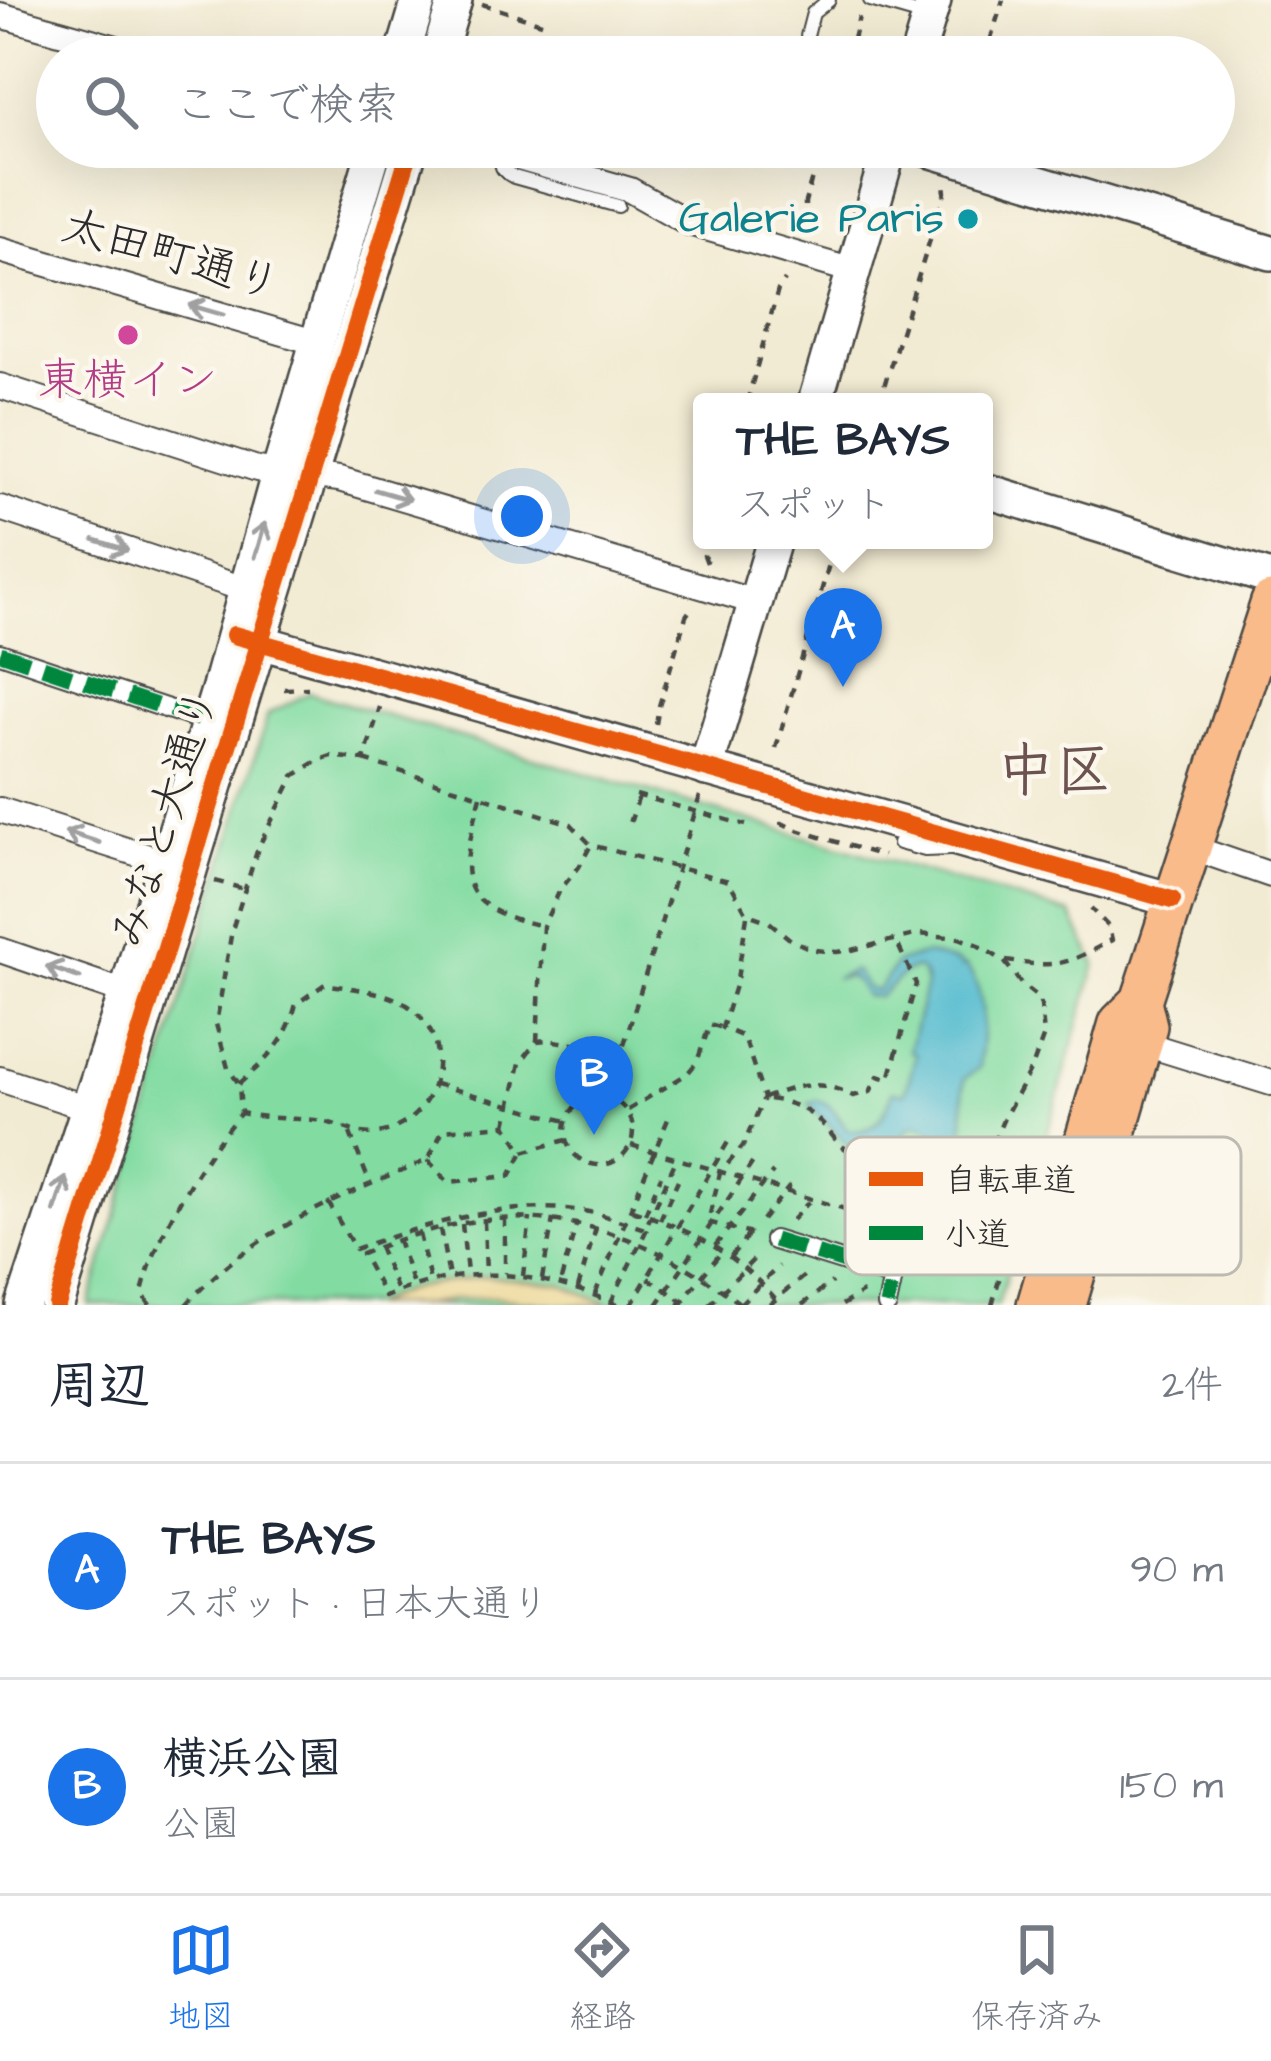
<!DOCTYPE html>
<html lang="ja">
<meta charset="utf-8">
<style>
body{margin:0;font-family:"Architects Daughter","Klee One",sans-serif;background:#f6f6f7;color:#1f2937}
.you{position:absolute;left:522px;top:516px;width:42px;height:42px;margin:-30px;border:9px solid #fff;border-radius:50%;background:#1a73e8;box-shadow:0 0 0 18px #1a73e833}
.badge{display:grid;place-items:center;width:78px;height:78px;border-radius:50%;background:#1a73e8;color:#fff;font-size:39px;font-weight:700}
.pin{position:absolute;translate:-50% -99px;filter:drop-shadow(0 3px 6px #0008)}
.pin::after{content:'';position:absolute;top:63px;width:42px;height:36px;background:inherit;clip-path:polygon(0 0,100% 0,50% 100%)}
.popup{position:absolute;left:693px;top:393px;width:300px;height:156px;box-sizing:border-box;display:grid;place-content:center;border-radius:12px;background:#fff;filter:drop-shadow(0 3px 9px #0005);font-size:39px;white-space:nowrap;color:#747a83}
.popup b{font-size:45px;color:#1f2937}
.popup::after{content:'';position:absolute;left:50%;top:100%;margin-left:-24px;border:24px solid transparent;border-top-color:#fff}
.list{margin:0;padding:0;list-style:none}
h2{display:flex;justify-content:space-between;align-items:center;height:156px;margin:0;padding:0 48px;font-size:51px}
h2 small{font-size:39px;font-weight:400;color:#747a83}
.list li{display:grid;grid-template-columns:78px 1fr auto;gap:36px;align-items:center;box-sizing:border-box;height:216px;padding:0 48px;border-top:3px solid #e0e1e3}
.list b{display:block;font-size:45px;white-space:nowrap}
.list p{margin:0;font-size:39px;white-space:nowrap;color:#747a83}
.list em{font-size:39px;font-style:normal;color:#747a83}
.icon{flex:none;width:66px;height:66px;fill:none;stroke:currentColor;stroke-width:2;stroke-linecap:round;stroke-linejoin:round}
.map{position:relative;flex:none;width:1271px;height:1305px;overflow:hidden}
.search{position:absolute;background:#fff;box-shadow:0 12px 48px #0002;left:36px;right:36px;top:36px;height:132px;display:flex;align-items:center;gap:30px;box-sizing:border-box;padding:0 42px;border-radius:66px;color:#747a83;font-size:45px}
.sheet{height:588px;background:#fff}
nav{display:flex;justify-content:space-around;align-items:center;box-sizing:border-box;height:168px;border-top:3px solid #e0e1e3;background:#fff;font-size:33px;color:#747a83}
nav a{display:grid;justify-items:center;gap:6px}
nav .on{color:#1a73e8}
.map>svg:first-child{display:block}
.green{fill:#82dca2;stroke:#568466;stroke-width:3}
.sand{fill:#eeda9e;stroke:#8c8264;stroke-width:3}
.water{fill:#52bbcf;stroke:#3e737d;stroke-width:3}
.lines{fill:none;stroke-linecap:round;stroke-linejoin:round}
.service-casing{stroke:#494844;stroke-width:16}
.pedestrian-casing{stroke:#494844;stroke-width:22}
.minor-casing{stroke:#494844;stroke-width:28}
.tertiary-casing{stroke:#494844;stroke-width:38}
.primary-casing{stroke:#494844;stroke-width:44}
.path{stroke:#494844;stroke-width:4.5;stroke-dasharray:9 9;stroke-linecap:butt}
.service{stroke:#fff;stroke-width:12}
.pedestrian{stroke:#fff;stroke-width:18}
.minor{stroke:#fff;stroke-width:24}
.tertiary{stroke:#fff;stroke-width:33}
.primary{stroke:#fabb8b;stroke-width:39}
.quiet{stroke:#00873e;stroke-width:15;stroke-dasharray:30 15;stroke-linecap:butt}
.cycleway-casing{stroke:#fbf7ec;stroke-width:26}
.cycleway{stroke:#e8590c;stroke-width:18}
.oneway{stroke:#a0a0a0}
.culture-dot{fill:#0f9aa8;stroke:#fbf7ec;stroke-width:4.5}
.hotel-dot{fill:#d1479c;stroke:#fbf7ec;stroke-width:4.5}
.labels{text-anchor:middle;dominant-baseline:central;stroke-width:9;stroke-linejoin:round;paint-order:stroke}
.culture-label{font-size:45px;fill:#0d838f;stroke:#fbf7ec;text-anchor:end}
.street-label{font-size:45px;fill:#2b2b2b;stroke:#fbf7ec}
.hotel-label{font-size:45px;fill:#b23c85;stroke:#fbf7ec}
.district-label{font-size:57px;font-weight:bold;fill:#6c5350;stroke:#fbf7ec}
.key{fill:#fbf7ec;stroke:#bdbab2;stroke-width:3}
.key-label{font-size:33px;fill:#2b2b2b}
</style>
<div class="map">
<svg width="1271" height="1305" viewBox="0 0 1271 1305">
<rect width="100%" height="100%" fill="#fbf7ec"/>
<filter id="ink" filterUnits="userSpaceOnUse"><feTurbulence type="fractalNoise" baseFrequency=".00833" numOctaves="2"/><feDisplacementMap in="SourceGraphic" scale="24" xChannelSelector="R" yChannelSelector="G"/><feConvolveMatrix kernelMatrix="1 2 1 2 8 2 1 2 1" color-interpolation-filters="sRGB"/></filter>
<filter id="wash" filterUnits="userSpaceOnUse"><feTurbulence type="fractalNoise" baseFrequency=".004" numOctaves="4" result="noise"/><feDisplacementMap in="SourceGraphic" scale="48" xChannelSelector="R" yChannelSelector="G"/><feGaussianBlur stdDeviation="2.7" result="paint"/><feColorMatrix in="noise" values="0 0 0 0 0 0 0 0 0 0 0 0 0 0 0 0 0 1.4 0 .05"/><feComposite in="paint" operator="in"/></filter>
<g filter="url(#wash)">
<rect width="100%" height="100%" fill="#f2ebd3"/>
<path class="green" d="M309,693L1071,914L1096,964L998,1305H89L268,714Z"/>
<path class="sand" d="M484,1276L560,1284L611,1305H559L495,1297L455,1299L426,1305H371L412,1288Z"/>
<path class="water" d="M926,954L960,963L961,967L966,966C990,996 982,1033 979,1068L964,1079C960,1104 975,1139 945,1150L930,1129L918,1124L907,1129L902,1139L871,1148L850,1147L809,1104L816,1100C835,1104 836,1117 848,1130C876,1134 885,1116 893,1091L905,1093L916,1054L909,1051L926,984L923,973L917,968L905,972L879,997L865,996L857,983L850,977L835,978L855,970L867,988L877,991L898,962Z"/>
</g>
<g filter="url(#ink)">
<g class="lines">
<g class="service-casing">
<g id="service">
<path d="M870,0L926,16"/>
<path d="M807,36L813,13L829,0"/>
<path d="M856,147L886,156"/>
<path d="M503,154C499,167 502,171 514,177L618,206"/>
<path d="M899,843L925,850L950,849"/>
</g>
</g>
<g class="pedestrian-casing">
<g id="pedestrian">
<path d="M0,653L207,722"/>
<path d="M774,1240L893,1277L887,1305"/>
</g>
</g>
<g class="minor-casing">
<g id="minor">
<path d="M0,15L148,57"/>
<path d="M480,147L630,190L689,223L853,271"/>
<path d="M0,250L318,343"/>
<path d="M0,386L257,469L339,479L755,602"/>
<path d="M0,508L247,590"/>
<path d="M0,810L164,862"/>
<path d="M1190,847L1271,875"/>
<path d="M0,950L126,993"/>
<path d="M1142,1043L1271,1083"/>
<path d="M0,1079L88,1108"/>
</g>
</g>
<g class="tertiary-casing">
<g id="tertiary">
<path d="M402,57L419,0"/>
<path d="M438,57L455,0"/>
<path d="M917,57L934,0"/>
<path d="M919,147L1271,253"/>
<path d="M815,402L890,147"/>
<path d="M984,490L1271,578"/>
<path d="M242,637L1172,900"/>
<path d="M706,769L774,540"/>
<path d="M23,1305L126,993L219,687L279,471L375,147"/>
<path d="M57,1305L411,147"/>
</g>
</g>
<g class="primary-casing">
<g id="primary">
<path d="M1037,1305L1119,1023L1141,1001L1271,602"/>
<path d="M1066,1305L1147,1026L1141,1001"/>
</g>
</g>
<g class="path">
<path d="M482,4L545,24"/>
<path d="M848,57L859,17"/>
<path d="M985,57L1003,0"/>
<path d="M805,224V202L821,147"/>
<path d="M747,402L778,290L785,280"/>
<path d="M879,402L945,192L944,184"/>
<path d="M707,563L704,555L709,540"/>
<path d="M284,689L308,688"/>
<path d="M656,724L659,706L686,616L690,610"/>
<path d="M776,748L836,540"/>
<path d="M364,760L571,824L591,845L729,881L747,914L768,921L791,940L814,950L837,952L852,950L919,934L959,938L976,944L1004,961L1022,985L1036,996L1041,1005L1044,1035L1033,1065L1004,1118L984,1164L999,1202L989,1252"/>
<path d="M636,795L746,825"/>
<path d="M481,796C460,875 451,907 543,926"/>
<path d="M628,819L631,820L639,796"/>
<path d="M780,822L794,829L883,856"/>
<path d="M215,881L244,889"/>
<path d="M747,916L737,979L722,1028L744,1037L764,1098L743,1146L720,1173L708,1222L751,1234"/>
<path d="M1006,961C1059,968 1065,965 1112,940L1109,927L1091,909"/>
<path d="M537,1041L543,926L560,890L579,867L591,845"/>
<path d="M239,1084C268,1058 286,1043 296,1004L325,984C352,989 384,990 407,1005C460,1040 439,1123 378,1133C355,1137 338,1122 315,1120C288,1118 269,1119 241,1113"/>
<path d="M435,1084L566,1121"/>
<circle cx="599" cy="1131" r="34"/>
<path d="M608,1097L700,796"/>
<path d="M764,1098C801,1085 816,1078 853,1096L870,1092L878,1076L889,1079L916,984L899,947L893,942"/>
<path d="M769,1099C794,1103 809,1109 826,1128C832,1135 838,1144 846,1149C864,1162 881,1143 900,1146C922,1150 932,1171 948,1173C959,1175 974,1168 984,1164"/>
<path d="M628,1110L687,1074L697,1062L710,1024L722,1028"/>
<path d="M506,1125L520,1063L537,1041L548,1040L622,1052"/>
<path d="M350,1133L370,1184"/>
<path d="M631,1145L989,1252L1019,1258"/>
<path d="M428,1160L448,1182L510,1176L523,1152"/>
<path d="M328,1202L355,1249C426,1224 506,1200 583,1211C604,1214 625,1223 645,1229L676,1160"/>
<path d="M632,1210C694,1231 737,1254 781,1305"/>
<path d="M645,1214L661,1176"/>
<path d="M505,1218V1273"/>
<path d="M660,1220L678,1180"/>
<path d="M762,1220L790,1186"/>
<path d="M792,1220L809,1202"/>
<path d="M484,1221L486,1274"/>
<path d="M462,1224L467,1273"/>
<path d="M440,1229L449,1277"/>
<path d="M419,1234L430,1281"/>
<path d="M398,1240L413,1285"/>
<path d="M715,1246L773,1172"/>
<path d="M379,1247L397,1291"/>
<path d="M731,1256L750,1233"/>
<path d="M523,1276L530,1218"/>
<path d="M648,1278L688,1305"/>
<path d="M542,1279L553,1219"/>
<path d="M561,1280L577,1222"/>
<path d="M578,1288L596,1228"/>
<path d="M595,1294L671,1112"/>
<path d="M611,1302L648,1227"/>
<path d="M740,1304L779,1266"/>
<path d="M150,1305L142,1293C154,1238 203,1155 241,1113L239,1084L228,1068L216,1024L232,930L258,848L294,776L317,761L331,756L364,760L380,707"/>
<path d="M186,1305C251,1231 340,1197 428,1160L443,1130L506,1125L523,1152L566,1140"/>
<path d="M618,1305C540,1271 465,1262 385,1297L362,1254C506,1192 620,1212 742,1305"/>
<path d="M631,1305L728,1142"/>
<path d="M657,1305L755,1159"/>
<path d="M679,1305L723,1250"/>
<path d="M709,1305L759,1254"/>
<path d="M769,1305L809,1272"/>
<path d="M802,1305L832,1282"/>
<path d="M842,1305L863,1292"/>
<path d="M992,1305L1006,1255"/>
</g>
<use href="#service" class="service"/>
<use href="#pedestrian" class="pedestrian"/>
<use href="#minor" class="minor"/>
<use href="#tertiary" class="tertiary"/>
<use href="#primary" class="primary"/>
<g class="quiet">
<path d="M0,653L207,722"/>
<path d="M774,1240L893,1277L887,1305"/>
</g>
<g class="cycleway-casing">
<g id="cycleway">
<path d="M234,635L1172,900"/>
<path d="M57,1305L411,147"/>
</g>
</g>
<use href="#cycleway" class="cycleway"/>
</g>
<defs><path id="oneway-shaft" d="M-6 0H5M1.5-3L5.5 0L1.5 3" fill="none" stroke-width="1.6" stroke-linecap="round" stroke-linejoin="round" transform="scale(3)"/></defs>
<g class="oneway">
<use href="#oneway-shaft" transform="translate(206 310) rotate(-164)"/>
<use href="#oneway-shaft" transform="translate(393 495) rotate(16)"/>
<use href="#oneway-shaft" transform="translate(260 540) rotate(-74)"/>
<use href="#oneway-shaft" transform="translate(111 545) rotate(18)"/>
<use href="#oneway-shaft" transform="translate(82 837) rotate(-162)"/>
<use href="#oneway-shaft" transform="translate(63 972) rotate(-161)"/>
<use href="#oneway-shaft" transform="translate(60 1194) rotate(-72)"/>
</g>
</g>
<circle class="culture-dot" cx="968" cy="219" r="12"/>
<circle class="hotel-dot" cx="128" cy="335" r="12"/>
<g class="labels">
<g class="culture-label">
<text x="944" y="219">Galerie Paris</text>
</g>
<g class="street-label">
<text transform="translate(171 256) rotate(16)">太田町通り</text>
<text transform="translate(166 818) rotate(-73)">みなと大通り</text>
</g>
<g class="hotel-label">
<text x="128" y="381">東横イン</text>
</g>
<g class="district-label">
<text x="1054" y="772">中区</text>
</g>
</g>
<rect x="845" y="1137" width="396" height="138" rx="18" class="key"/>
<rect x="869" y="1172" width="54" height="14" fill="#e8590c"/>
<rect x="869" y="1226" width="54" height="14" fill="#00873e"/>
<g class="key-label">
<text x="944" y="1191">自転車道</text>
<text x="944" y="1245">小道</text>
</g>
</svg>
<div class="you"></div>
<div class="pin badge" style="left:843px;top:687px">A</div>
<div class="popup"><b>THE BAYS</b>スポット</div>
<div class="pin badge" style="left:594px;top:1135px">B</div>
<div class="search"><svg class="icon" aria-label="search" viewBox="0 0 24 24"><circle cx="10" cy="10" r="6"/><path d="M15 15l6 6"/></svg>ここで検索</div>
</div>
<section class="sheet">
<h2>周辺<small>2件</small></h2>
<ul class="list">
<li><span class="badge">A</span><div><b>THE BAYS</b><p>スポット · 日本大通り</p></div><em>90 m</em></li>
<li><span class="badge">B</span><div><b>横浜公園</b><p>公園</p></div><em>150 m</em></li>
</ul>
</section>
<nav>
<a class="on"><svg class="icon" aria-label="map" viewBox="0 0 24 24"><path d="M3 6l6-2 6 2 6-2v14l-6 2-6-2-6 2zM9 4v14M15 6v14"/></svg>地図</a>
<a><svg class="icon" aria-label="directions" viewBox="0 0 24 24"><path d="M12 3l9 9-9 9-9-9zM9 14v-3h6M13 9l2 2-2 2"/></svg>経路</a>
<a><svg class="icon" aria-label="saved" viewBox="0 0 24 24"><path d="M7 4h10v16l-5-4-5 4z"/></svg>保存済み</a>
</nav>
